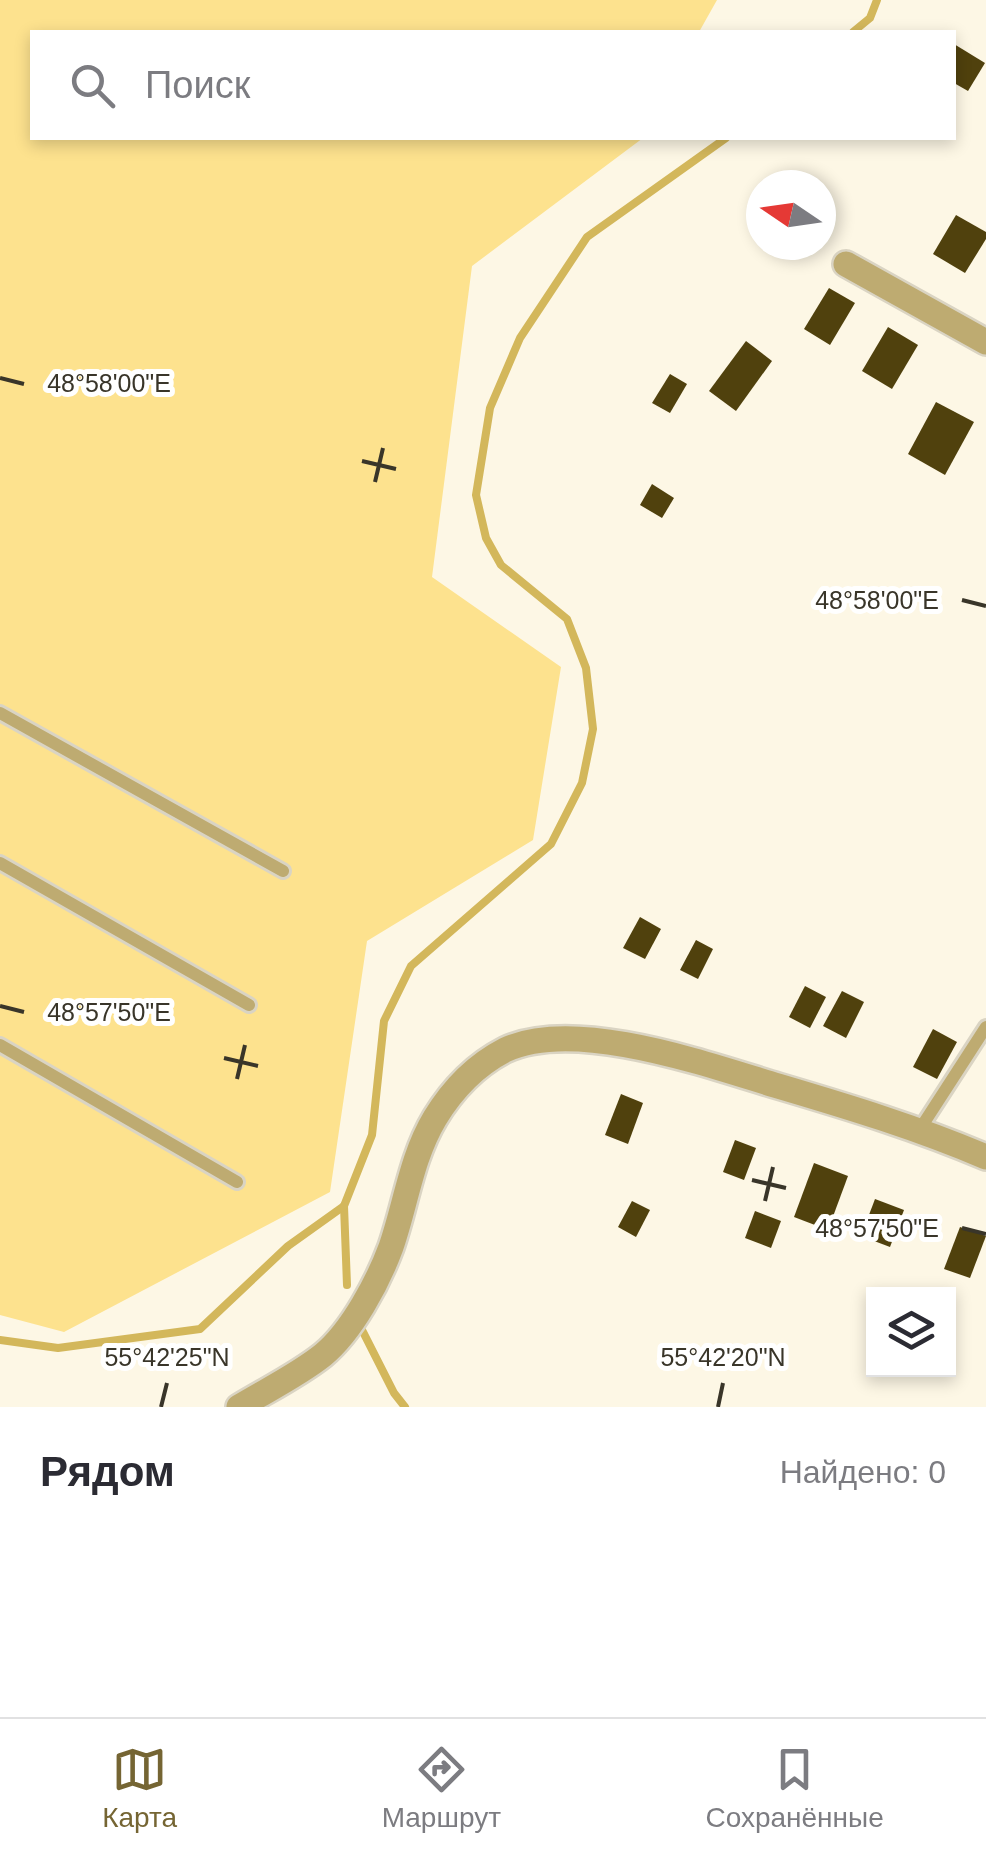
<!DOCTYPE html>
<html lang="ru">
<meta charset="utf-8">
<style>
body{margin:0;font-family:Arial,sans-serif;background:#f7f7f7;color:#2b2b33}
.controls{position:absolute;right:30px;bottom:30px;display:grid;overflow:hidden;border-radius:0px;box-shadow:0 5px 15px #0003}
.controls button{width:90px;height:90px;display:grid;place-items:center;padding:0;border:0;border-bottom:2px solid #e1e1e2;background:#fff;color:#2b2b33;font:50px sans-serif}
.compass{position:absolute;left:746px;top:170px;width:90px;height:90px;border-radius:50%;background:#fff;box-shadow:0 5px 15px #0003;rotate:283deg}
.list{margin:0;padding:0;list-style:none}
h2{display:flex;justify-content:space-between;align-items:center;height:130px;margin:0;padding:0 40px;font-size:42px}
h2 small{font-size:32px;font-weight:400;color:#7c7c81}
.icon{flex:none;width:55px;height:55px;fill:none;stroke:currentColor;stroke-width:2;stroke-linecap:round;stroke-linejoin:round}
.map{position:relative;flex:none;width:986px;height:1407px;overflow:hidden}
.search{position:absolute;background:#fff;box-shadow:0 5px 15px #0003;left:30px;right:30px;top:30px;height:110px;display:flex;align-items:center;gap:25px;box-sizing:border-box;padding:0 35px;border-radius:0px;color:#7c7c81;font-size:38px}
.sheet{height:310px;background:#fff}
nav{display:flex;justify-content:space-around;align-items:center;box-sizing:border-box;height:140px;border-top:2px solid #e1e1e2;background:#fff;font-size:28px;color:#7c7c81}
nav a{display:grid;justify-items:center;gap:5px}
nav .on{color:#756533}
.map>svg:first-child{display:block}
.green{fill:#fde28e}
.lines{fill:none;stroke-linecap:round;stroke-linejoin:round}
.stream{stroke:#d3b75b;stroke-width:8}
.building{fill:#50410d}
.service-casing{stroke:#dad4c3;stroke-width:18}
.minor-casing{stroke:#dad4c3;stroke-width:30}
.service{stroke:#beab71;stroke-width:12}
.minor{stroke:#beab71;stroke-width:25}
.ticks{fill:none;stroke:#393529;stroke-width:4}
.ticks-label{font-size:25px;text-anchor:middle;fill:#393529;stroke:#fff;stroke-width:10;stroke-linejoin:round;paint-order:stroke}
</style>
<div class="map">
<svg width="986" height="1407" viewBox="0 0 986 1407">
<rect width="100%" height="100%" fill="#fdf7e5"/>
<path class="green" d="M0,0H717L699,32H32V138H643L472,266L432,577L561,667L533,840L367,941L330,1192L64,1332L0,1315Z"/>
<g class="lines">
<g class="stream">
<path d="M853,32L870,18L877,0"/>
<path d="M344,1206L347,1285"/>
<path d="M359,1324L394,1393L405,1407"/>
<path d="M0,1340L58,1348L200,1329L288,1246L344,1206L372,1135L384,1021L411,966L551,844L582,783L593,729L586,668L567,619L501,565L486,538L476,495L490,408L520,338L587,237L726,138"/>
</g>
</g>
<g class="building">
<path d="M954,44L985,63L968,91L954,83Z"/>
<path d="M956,215L986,232V239L965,273L933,254Z"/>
<path d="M829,288L855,303L830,345L804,329Z"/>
<path d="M888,327L918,345L892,389L862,371Z"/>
<path d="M746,341L772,361L736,411L709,391Z"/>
<path d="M670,374L687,384L670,413L652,403Z"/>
<path d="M936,402L974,422L945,475L908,454Z"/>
<path d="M652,484L674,498L662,518L640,505Z"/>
<path d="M640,917L661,929L645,959L623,948Z"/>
<path d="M696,940L713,949L698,979L680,970Z"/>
<path d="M805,986L826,997L810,1028L789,1017Z"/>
<path d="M842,991L864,1002L846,1038L823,1026Z"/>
<path d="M933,1029L957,1042L937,1079L913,1067Z"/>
<path d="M621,1094L643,1103L628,1144L605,1135Z"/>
<path d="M735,1140L756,1148L744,1180L723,1172Z"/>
<path d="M814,1163L848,1176L828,1230L794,1217Z"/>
<path d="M875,1199L904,1210L890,1247L861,1236Z"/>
<path d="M632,1201L650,1210L636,1237L618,1227Z"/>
<path d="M755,1211L781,1221L771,1248L745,1238Z"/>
<path d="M960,1227L986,1236L970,1278L944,1269Z"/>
</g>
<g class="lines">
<g class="service-casing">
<g id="service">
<path d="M0,713L283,871"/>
<path d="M0,863L249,1005"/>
<path d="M0,1045L237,1182"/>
<path d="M920,1129L986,1027"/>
</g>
</g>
<g class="minor-casing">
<g id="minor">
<path d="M846,264L986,342"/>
<path d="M239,1407C267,1390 298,1375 323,1355C352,1331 378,1282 391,1247C406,1204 411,1158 435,1118C452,1090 476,1065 505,1050C575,1017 708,1065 778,1086C849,1107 918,1128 986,1157"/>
</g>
</g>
<use href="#service" class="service"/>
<use href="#minor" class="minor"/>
</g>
<path class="ticks" d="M0,378L24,384M362,461L396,469M375,482L383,448M962,600L986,606M0,1006L24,1012M224,1058L258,1066M237,1079L245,1045M752,1180L786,1188M765,1201L773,1167M962,1228L986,1234M161,1407L167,1383M718,1407L723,1383"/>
<g class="ticks-label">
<text x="109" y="392">48°58'00"E</text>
<text x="877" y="609">48°58'00"E</text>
<text x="109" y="1021">48°57'50"E</text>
<text x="877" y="1237">48°57'50"E</text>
<text x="167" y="1366">55°42'25"N</text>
<text x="723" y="1366">55°42'20"N</text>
</g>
</svg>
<div class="controls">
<button><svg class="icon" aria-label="layers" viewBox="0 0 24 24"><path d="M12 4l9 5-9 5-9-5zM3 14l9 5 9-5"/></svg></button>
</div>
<svg class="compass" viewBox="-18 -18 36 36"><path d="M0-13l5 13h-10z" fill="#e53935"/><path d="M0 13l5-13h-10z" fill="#7c7c81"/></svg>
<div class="search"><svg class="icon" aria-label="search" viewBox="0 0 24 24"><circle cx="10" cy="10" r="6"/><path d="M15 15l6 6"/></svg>Поиск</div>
</div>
<section class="sheet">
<h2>Рядом<small>Найдено: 0</small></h2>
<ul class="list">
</ul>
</section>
<nav>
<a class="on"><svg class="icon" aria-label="map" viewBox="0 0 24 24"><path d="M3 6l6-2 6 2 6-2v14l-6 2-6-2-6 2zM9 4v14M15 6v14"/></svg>Карта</a>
<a><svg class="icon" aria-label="directions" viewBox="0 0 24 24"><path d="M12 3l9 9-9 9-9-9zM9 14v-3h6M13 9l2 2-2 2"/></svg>Маршрут</a>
<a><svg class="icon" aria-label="saved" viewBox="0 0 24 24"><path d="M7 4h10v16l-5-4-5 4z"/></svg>Сохранённые</a>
</nav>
